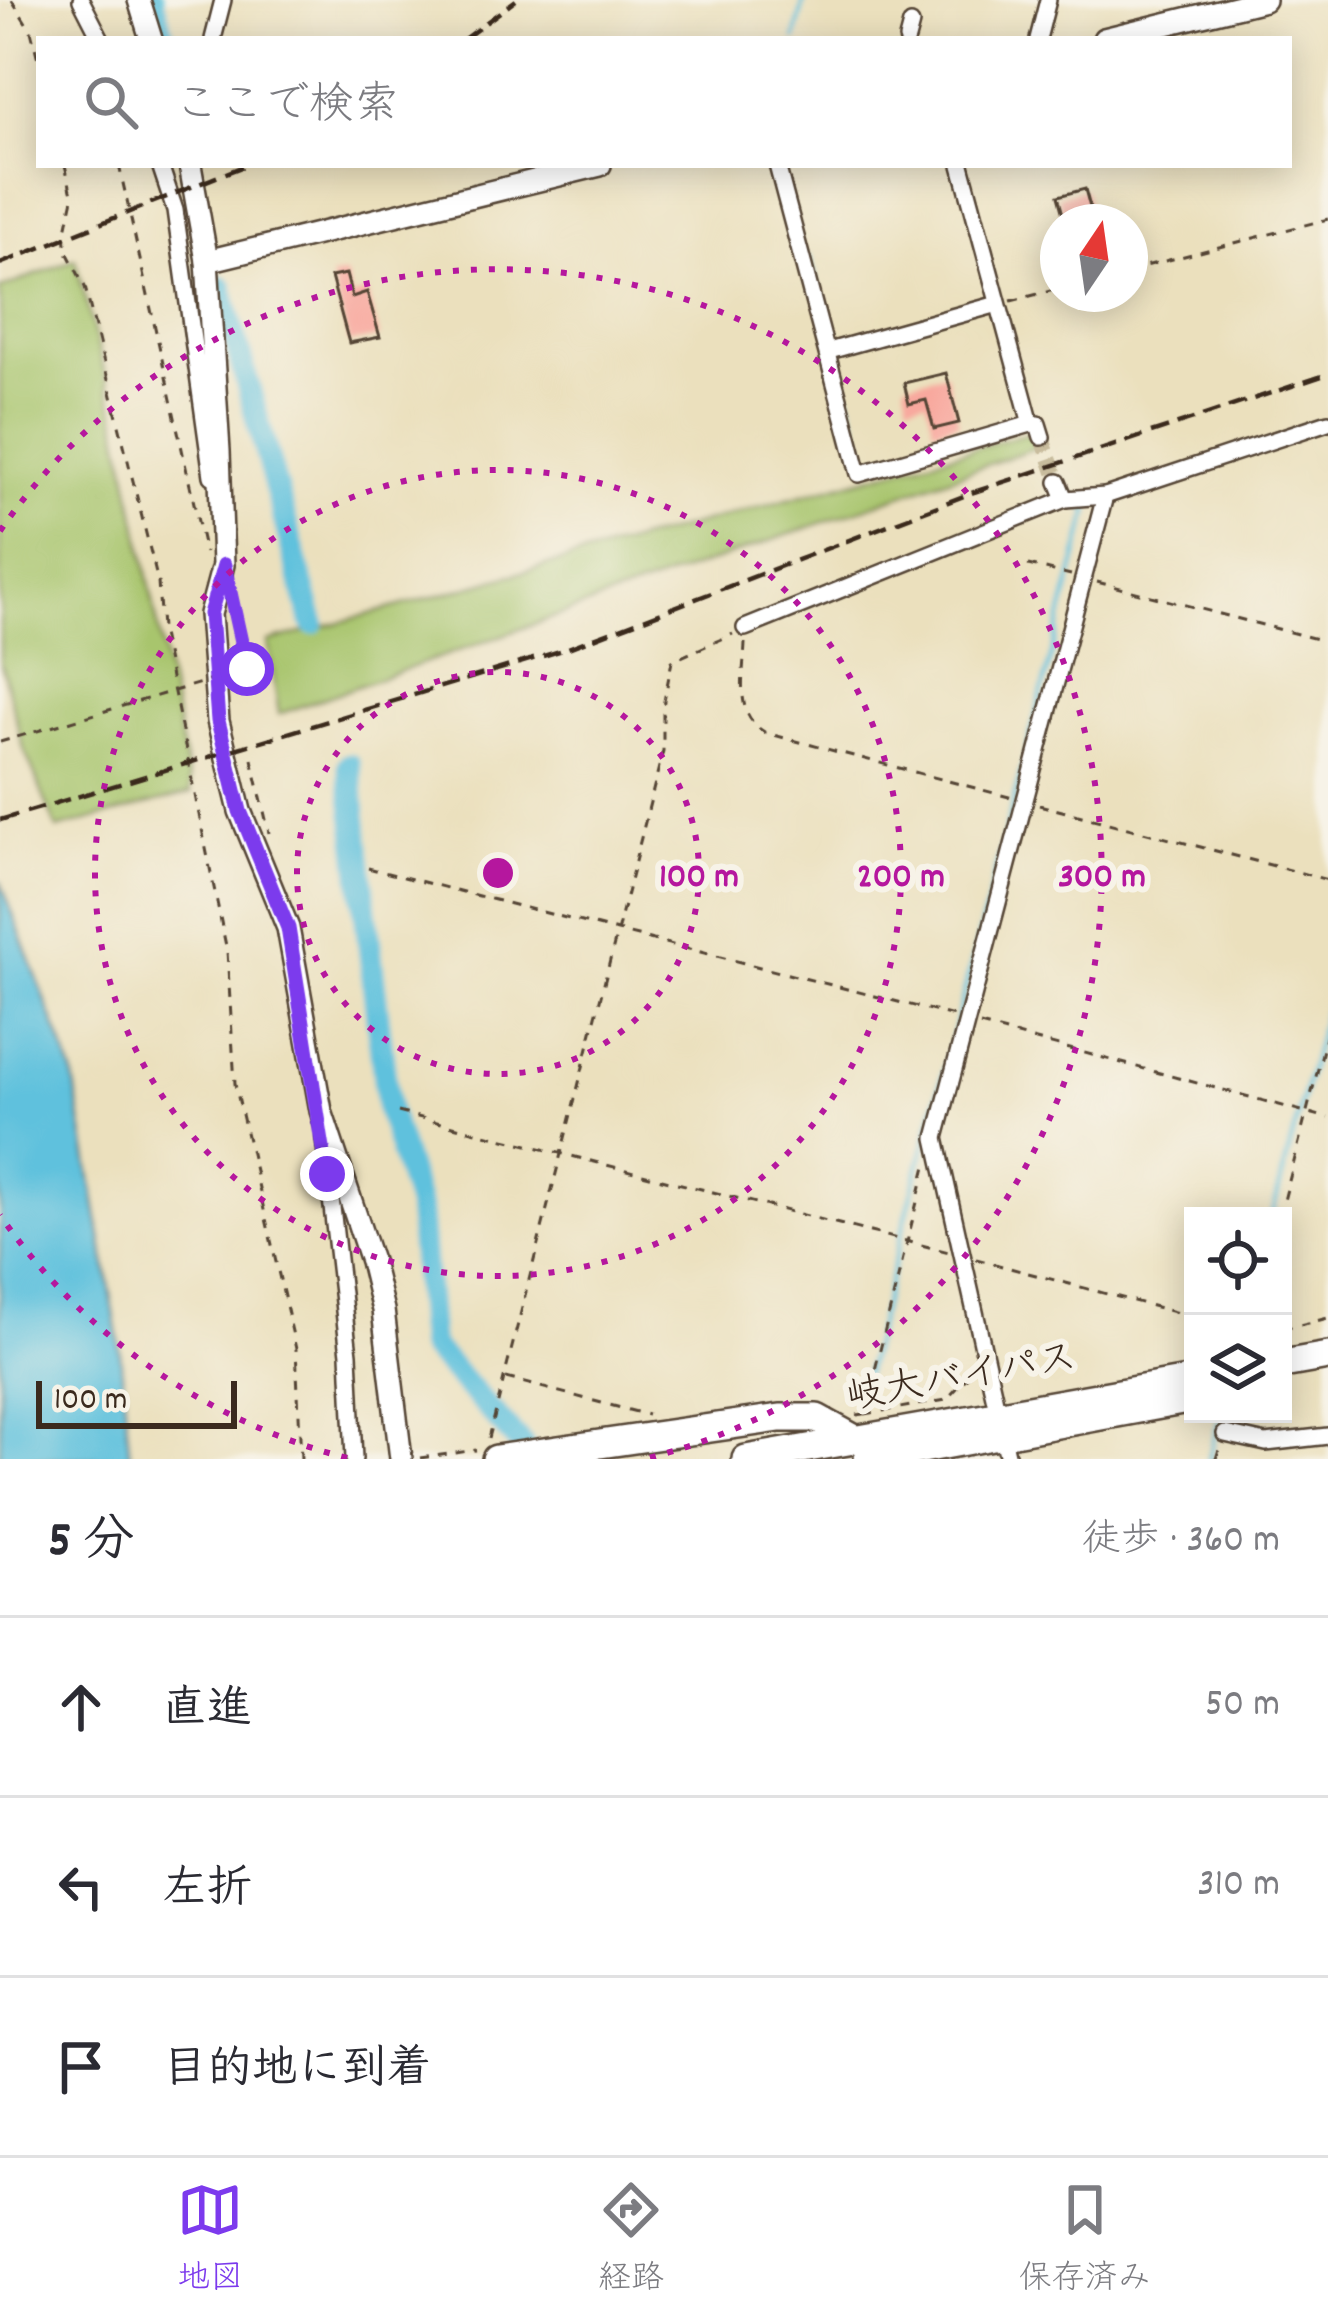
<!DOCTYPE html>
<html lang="ja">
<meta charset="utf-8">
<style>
body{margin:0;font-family:Dekko,"Klee One",sans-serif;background:#f7f7f7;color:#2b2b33}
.controls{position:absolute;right:36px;bottom:36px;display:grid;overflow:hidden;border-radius:0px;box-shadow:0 6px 30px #0003}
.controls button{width:108px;height:108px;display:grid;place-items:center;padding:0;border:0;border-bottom:3px solid #e1e1e2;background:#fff;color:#2b2b33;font:60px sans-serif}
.compass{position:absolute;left:1040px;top:204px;width:108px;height:108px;border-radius:50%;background:#fff;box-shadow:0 6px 30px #0003;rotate:13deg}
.scale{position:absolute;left:36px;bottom:30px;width:201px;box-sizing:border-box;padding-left:12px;border:6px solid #3b2a1e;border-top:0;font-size:33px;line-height:42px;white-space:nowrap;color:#3b2a1e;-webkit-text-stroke:9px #f7f3e8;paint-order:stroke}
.stop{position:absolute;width:36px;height:36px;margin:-27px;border:9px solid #7c3aed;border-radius:50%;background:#fff}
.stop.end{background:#7c3aed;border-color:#fff;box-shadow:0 3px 12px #0008}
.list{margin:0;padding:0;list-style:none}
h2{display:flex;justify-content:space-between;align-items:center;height:156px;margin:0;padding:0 48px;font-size:51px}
h2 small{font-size:39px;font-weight:400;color:#7c7c81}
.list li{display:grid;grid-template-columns:78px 1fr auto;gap:36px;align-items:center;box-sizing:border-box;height:180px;padding:0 48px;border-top:3px solid #e1e1e2}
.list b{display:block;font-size:45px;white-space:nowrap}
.list em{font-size:39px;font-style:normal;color:#7c7c81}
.icon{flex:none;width:66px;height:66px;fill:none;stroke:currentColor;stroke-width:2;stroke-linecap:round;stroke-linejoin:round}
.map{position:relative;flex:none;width:1328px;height:1459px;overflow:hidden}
.search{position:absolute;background:#fff;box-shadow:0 6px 30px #0003;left:36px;right:36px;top:36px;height:132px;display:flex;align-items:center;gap:30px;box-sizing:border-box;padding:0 42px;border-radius:0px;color:#7c7c81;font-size:45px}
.sheet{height:696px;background:#fff}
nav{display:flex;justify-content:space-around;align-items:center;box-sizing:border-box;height:168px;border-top:3px solid #e1e1e2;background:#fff;font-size:33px;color:#7c7c81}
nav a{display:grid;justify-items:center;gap:6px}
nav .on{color:#7c3aed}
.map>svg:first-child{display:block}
.green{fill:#a8c56d;stroke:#727846;stroke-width:3}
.water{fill:#5ec1dd;stroke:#4c767e;stroke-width:3}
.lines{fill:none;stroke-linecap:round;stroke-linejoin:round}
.stream{stroke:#5ec1dd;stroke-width:4.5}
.river{stroke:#5ec1dd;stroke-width:24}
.building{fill:#f8a89e}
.street-tunnel{stroke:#c8bc9d;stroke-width:15;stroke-dasharray:15 8;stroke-linecap:butt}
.street-casing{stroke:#554536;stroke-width:20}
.secondary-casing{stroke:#554536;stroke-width:26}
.highway-casing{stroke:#554536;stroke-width:32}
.path{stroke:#554536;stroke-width:3;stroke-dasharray:9 9;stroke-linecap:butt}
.street{stroke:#fff;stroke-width:15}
.secondary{stroke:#fff;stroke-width:21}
.highway{stroke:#fff;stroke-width:27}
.rail{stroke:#3b2a1e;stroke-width:4.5;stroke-dasharray:18 9;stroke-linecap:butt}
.path-bridge{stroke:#554536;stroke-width:3;stroke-dasharray:9 9;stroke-linecap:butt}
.route{stroke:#7c3aed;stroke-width:15}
.ring{fill:none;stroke:#b5179e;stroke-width:6;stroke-dasharray:6 12}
.labels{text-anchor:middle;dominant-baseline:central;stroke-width:12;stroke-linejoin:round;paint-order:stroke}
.street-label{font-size:39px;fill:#3b2a1e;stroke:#f7f3e8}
.centre{fill:#b5179e;stroke:#f7f3e8;stroke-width:6}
.ring-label{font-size:36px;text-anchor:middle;font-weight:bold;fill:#b5179e;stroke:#f7f3e8;stroke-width:12;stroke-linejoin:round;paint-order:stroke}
</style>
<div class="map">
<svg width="1328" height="1459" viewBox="0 0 1328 1459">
<rect width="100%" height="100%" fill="#f7f3e8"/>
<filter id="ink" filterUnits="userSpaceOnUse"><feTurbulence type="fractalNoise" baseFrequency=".00833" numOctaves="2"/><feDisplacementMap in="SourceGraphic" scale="24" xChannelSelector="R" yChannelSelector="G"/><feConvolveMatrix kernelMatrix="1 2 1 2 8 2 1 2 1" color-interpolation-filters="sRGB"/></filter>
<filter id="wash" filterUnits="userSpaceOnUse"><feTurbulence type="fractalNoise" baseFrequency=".004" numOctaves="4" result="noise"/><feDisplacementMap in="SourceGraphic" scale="48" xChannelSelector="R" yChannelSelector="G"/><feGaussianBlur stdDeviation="2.7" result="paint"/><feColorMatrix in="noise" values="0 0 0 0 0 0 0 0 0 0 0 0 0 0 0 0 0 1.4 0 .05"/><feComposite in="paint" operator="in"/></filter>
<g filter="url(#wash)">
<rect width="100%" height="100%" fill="#ebe0bd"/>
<g class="green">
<path d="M75,259L116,416L191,793L57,829L24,749L0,660V289Z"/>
<path d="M1029,433L1037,447L279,714L268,642Z"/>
</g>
<path class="water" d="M0,880L73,1073L119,1341L130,1459H0Z"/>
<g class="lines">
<g class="stream">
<path d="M795,39L804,0"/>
<path d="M809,257L833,345"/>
<path d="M836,356L867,465"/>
<path d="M1272,1216L1328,1000"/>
<path d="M857,1406L1089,510L1078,504"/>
<path d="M1209,1459L1219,1419"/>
</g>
<g class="river">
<path d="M152,0L164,39"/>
<path d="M221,287L313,623"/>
<path d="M349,765L388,1109L419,1209L430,1346L522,1445"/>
</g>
</g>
<g id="blocks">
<g class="building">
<path d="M1085,189L1094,222H1065L1058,196Z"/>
<path d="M346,274L352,297L367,292L380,337L349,343L331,277Z"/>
<path d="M946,373L959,423L934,429L926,400L909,404L904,383Z"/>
</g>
</g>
</g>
<g filter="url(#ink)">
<use href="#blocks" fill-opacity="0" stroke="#554536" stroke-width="3"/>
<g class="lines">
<path class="street-tunnel" d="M1042,437L1058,482"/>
<g class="street-casing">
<g id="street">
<path d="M81,0L101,39"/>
<path d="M213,39L223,0"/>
<path d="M907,39L911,24"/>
<path d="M1038,39L1048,0"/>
<path d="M160,165L175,210L212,476"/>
<path d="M777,165L859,474L1031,424"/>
<path d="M961,165L1031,424H1038L1042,437"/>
<path d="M829,351L998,304"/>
<path d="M1058,482L1065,499L1105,496L1328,422"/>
<path d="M745,628L1065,499"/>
<path d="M324,1138L349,1354L354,1459"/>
<path d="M1225,1434L1266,1443L1328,1436"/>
<path d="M1008,1459L936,1138L1105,496"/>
</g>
</g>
<g class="secondary-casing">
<g id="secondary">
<path d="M139,0L151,39"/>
<path d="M1104,39L1264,0"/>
<path d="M190,165L207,261L219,451L223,565L210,614L218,721L240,811L288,928L321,1111L371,1261L383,1310L401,1459"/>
<path d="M207,261L600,165"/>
</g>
</g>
<g class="highway-casing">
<g id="highway">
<path d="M1283,1364L1328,1356"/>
<path d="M496,1459L780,1418H817L855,1439"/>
<path d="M746,1459L1193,1380"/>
<path d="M868,1459L1193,1399"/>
</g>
</g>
<g class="path">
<path d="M12,0L31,31L39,63"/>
<path d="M65,165L73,198L65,235L67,252L85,287L158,582L161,629L227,951L235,1084L296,1349L301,1459"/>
<path d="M119,165L205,553"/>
<path d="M1130,270L1328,219"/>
<path d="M1011,301L1058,289"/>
<path d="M1028,565L1071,575"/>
<path d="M1097,582L1328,642"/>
<path d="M745,643C744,676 733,715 766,733L1013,798"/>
<path d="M231,674L247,669L232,595"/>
<path d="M252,759L269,833"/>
<path d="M1039,805L1328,880"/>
<path d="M368,868L954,1016"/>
<path d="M980,1025L1328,1118"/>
<path d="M398,1112L949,1252"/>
<path d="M1280,1216L1328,1030"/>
<path d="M976,1259L1193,1317"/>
<path d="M1283,1329L1328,1318"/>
<path d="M506,1378L648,1415"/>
<path d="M865,1414L946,1400L973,1371"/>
<path d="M857,1415L864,1414L927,1162"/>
<path d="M489,1438L663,751V706L672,661L733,634"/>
<path d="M420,1458L476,1450"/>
<path d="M1216,1459L1220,1446"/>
</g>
<use href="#street" class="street"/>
<use href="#secondary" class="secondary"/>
<use href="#highway" class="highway"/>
<g class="rail">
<path d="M464,39L516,0"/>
<path d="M0,264L246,165"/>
<path d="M0,820L563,650L974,492L1328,374"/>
</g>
<path class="path-bridge" d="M0,742L228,675"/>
</g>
</g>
<g class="lines" filter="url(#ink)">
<path class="route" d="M247,669L224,565L210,614L218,721L240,811L288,928L327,1174"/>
</g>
<g class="ring">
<circle cx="498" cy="873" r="201"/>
<circle cx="498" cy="873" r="403"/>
<path d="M347 1458A604 604 0 0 1 0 1215M0 531A604 604 0 1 1 649 1458"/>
</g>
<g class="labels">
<g class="street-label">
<text transform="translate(962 1380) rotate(-10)">岐大バイパス</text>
</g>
</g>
<circle cx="498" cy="873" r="18" class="centre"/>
<g class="ring-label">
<text x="699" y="886">100 m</text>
<text x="901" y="886">200 m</text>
<text x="1102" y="886">300 m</text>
</g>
</svg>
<div class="controls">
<button><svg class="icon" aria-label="locate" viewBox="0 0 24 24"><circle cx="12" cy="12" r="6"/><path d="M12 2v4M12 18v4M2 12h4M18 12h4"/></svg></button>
<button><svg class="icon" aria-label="layers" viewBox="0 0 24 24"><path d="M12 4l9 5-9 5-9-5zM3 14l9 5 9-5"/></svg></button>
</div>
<svg class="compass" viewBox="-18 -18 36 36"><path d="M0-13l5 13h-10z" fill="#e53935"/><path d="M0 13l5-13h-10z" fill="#7c7c81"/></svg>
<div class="scale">100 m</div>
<div class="stop" style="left:247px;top:669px"></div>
<div class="stop end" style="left:327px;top:1174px"></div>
<div class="search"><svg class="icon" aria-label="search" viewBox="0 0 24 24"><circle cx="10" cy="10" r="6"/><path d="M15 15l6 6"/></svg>ここで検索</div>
</div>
<section class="sheet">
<h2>5 分<small>徒歩 · 360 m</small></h2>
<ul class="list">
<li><svg class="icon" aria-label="ahead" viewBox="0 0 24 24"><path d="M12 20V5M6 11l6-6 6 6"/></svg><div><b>直進</b></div><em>50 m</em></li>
<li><svg class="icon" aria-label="left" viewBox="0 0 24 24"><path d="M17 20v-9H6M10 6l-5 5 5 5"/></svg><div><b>左折</b></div><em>310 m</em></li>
<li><svg class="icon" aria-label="arrive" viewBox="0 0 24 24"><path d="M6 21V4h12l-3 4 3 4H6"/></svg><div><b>目的地に到着</b></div></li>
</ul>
</section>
<nav>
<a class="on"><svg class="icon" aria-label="map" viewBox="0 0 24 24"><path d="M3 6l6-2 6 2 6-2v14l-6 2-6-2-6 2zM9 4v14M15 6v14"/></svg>地図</a>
<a><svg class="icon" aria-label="directions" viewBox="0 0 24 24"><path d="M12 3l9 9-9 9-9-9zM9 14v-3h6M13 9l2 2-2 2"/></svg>経路</a>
<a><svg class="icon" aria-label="saved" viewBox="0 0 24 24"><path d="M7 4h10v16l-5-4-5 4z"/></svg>保存済み</a>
</nav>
